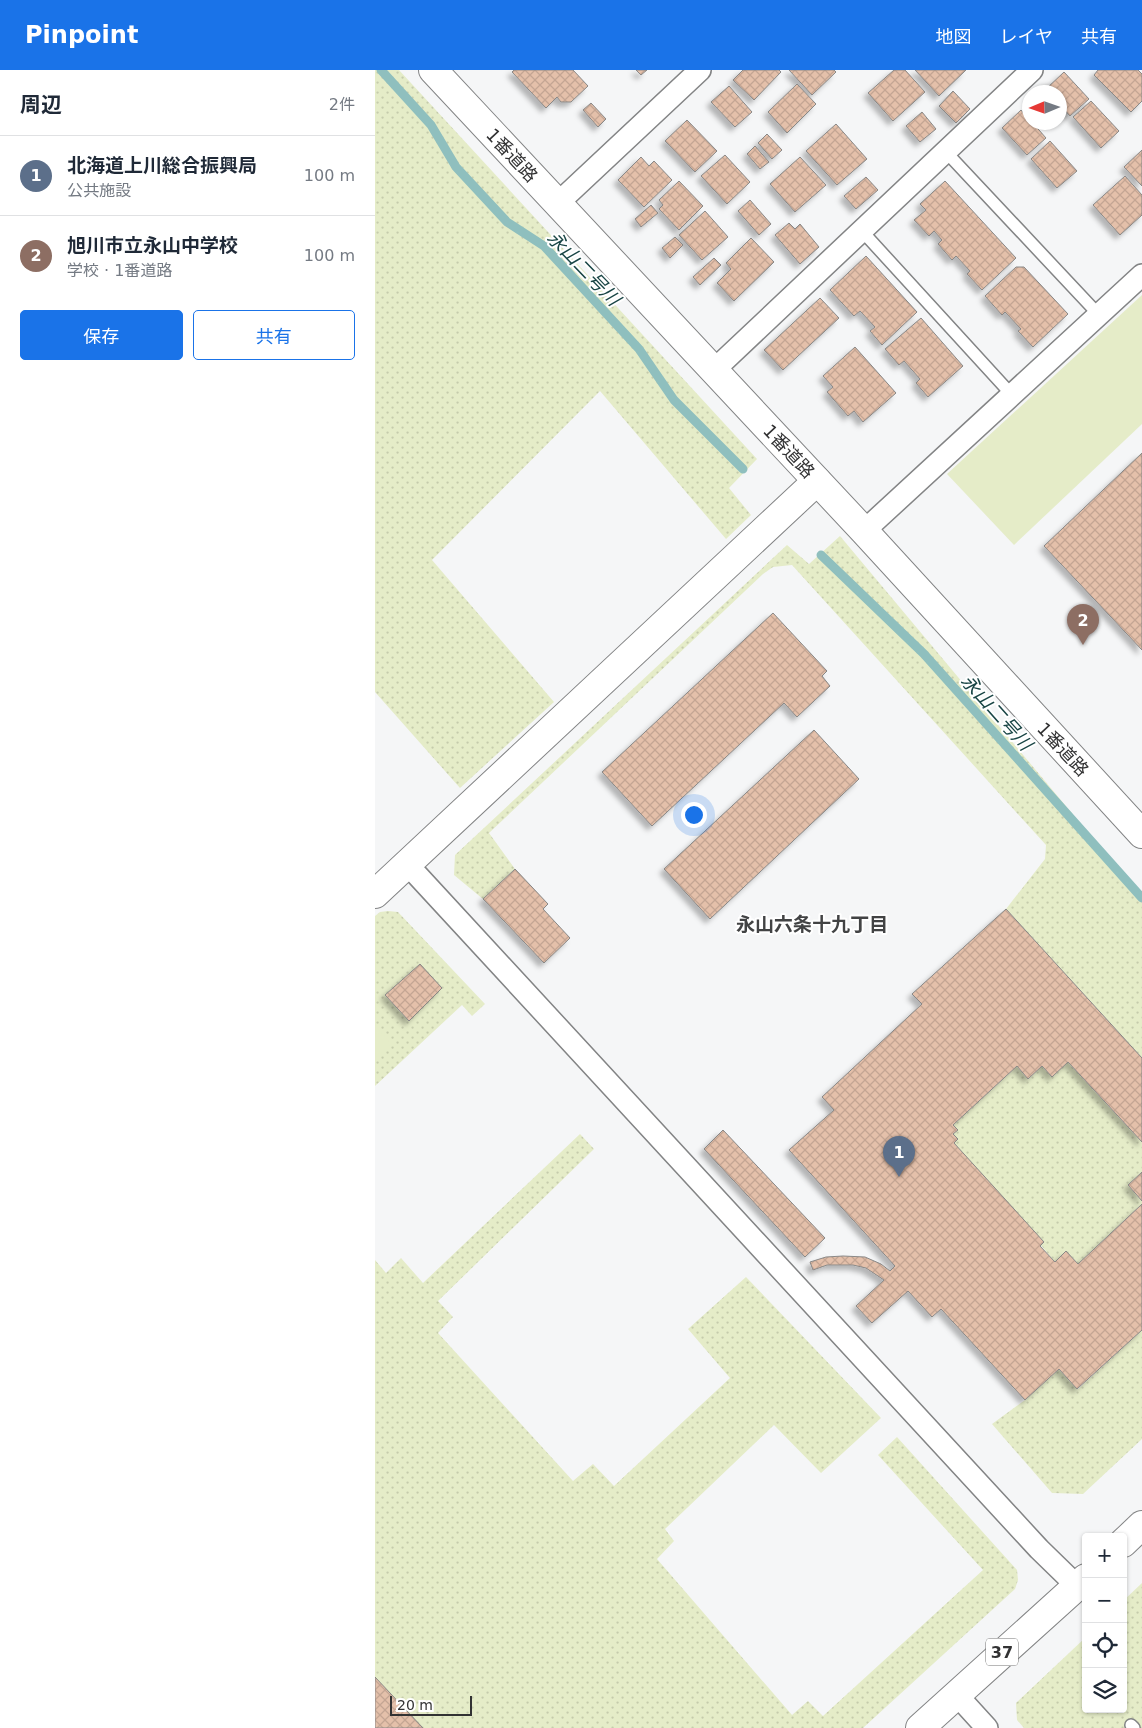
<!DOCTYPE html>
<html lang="ja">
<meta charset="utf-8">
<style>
body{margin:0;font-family:"DejaVu Sans","Noto Sans JP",sans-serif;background:#f6f6f7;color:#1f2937}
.controls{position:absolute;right:15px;bottom:15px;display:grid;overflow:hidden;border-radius:5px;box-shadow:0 1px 4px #0004}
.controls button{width:45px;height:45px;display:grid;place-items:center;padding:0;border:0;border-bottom:1px solid #e0e1e3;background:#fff;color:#1f2937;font:25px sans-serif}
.compass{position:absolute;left:647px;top:15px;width:45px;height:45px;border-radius:50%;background:#fff;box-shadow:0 1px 4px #0004;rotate:268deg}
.scale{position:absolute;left:15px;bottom:12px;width:82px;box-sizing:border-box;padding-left:5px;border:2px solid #323233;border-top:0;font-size:14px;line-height:18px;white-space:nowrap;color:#323233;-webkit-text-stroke:4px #fff;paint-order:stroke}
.you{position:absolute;left:318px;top:744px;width:18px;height:18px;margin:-12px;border:4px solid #fff;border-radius:50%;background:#1a73e8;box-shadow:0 0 0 8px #1a73e833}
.badge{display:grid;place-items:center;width:32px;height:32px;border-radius:50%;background:#1a73e8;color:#fff;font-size:16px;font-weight:700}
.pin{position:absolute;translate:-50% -41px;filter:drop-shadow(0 1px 2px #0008)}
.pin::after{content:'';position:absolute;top:26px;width:18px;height:15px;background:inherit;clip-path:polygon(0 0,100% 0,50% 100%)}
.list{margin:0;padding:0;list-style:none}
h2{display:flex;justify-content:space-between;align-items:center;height:65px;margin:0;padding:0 20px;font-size:21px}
h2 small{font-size:16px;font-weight:400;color:#747a83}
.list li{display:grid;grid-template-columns:32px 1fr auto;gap:15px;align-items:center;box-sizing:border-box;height:80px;padding:0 20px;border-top:1px solid #e0e1e3}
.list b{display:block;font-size:19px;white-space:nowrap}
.list p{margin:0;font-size:16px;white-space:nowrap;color:#747a83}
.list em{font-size:16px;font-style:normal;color:#747a83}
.actions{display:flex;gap:10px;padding:15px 20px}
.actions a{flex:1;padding:11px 0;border:1px solid #1a73e8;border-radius:5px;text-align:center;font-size:18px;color:#1a73e8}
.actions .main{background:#1a73e8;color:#fff}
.icon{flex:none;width:28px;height:28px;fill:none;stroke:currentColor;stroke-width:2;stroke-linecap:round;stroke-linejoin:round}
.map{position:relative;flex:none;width:767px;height:1658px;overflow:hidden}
header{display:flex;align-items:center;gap:30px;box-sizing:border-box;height:70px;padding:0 25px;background:#1a73e8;color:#fff}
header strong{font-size:24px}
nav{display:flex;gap:28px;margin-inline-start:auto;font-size:18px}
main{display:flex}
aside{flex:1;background:#fff}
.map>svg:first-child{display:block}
.grass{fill:url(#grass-dots)}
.garden{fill:#e5ecc8}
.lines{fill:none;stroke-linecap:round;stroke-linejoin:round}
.stream{stroke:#8fbfbe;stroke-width:9}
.building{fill:url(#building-cross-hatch);stroke:#898887;filter:url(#shadow)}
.lane-casing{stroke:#838485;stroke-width:14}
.street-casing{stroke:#838485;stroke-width:24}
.secondary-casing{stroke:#838485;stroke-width:30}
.primary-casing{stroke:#838485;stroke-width:30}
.lane{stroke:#fff;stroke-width:11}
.street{stroke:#fff;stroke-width:21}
.secondary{stroke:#fff;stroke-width:28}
.primary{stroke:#fff;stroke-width:28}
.labels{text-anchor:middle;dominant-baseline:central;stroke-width:4;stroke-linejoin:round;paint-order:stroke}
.shield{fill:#fff;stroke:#707070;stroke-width:1}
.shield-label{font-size:16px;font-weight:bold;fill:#323233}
.street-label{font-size:18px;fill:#323233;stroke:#fff}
.water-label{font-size:19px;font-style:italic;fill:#194545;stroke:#fff}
.neighbourhood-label{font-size:19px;font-weight:bold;fill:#424344;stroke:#fff}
</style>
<header>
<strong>Pinpoint</strong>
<nav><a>地図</a><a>レイヤ</a><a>共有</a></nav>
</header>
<main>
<aside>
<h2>周辺<small>2件</small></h2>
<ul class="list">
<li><span class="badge" style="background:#5c6f8a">1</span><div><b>北海道上川総合振興局</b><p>公共施設</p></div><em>100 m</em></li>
<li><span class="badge" style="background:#8d6e63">2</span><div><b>旭川市立永山中学校</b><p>学校 · 1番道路</p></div><em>100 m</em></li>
</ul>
<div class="actions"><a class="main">保存</a><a>共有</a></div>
</aside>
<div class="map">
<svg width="767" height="1658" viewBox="0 0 767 1658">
<defs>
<pattern id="grass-dots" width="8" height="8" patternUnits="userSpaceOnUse" patternTransform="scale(1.25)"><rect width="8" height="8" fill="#e5ecc8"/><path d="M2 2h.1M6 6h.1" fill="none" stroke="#c5cbac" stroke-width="1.8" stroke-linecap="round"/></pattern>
<pattern id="building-cross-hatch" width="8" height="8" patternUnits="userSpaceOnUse" patternTransform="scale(1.25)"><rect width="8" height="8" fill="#e4c0aa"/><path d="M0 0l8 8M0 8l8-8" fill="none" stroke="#c4a593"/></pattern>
<filter id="shadow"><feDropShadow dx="-4.5" dy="4.5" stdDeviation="2.5" flood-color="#0004"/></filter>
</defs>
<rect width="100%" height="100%" fill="#f5f6f7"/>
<g class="grass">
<path d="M0,0H24L382,389L354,418L376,445L351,469L225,321L57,490L179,632L85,718L0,622Z"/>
<path d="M465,466L767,827V988L631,839L670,789L671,775L417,495L398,497L388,504L114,763L140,799L108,829L79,805L80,785L412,475L434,494Z"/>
<path d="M13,841L23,842L110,934L97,946L87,935L0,1016V846L5,842Z"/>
<path d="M693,992L767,1072V1102L753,1115L767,1131V1134L703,1194L691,1181L680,1192L579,1073L578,1064L583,1060L578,1055L642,996L653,1009L667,996Z"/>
<path d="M205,1064L219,1079L63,1231L78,1247L63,1263L198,1411L218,1394L239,1416L355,1308L313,1259L371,1207L506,1348L446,1403L399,1355L290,1459L299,1471L282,1489L417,1645L433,1631L448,1646L608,1500L503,1385L522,1367L642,1500L643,1510L640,1519L488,1658H0V1190L11,1203L26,1188L48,1213Z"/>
<path d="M767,1260V1369L708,1424L677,1423L617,1354L650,1330L684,1299L703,1319Z"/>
<path d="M767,1513V1658H649L642,1650L641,1633L711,1567V1639H748V1531Z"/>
</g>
<g class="garden">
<path d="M767,225V354L639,475L572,404Z"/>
<path d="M0,955L16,974L0,988Z"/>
</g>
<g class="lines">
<g class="stream">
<path d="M6,0L56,55L81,97L132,152L169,176L264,279L299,330L368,399"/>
<path d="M446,485L549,584L767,828"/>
</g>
</g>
<g class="building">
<path d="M139,0H198L213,16L196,32H186L182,27L171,38L137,2Z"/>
<path d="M261,0H272L266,5Z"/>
<path d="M368,0H404L406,2L379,30L358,10Z"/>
<path d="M414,0H459L461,2L437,25Z"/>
<path d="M519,0H530L550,22L518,51L493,23Z"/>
<path d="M540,0H591L564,26Z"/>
<path d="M723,0H763L767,4V31L756,42L719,5Z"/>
<path d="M689,2L714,29L695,46L684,34V22H674L671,19Z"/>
<path d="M422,14L441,34L412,63L393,42Z"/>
<path d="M354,16L377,42L360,57L336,32Z"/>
<path d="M578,21L595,39L581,53L564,36Z"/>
<path d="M716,31L744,61L726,78L698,47Z"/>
<path d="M216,33L231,49L223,57L208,40Z"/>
<path d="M646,40L654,50V52H657L671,68L652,85L627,58Z"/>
<path d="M547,42L561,59L545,72L531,56Z"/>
<path d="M312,50L342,81L320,102L290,71Z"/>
<path d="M461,54L492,89L462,115L431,81Z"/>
<path d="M392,64L407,80L397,89L383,73Z"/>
<path d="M675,71L702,101L682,118L656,89Z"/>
<path d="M380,76L394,92L385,99L372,84Z"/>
<path d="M767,80V116L749,97Z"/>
<path d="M350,85L375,112L352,134L326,106Z"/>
<path d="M266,87L274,96L279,91L297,110L269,137L243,110Z"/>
<path d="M425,87L451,115L420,142L395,114Z"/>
<path d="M750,106L767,125V145L745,165L718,135Z"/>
<path d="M491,107L503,120L481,139L469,126Z"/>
<path d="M304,111L328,136L304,160L284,139L288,135L284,130Z"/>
<path d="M570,111L641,188L607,220L592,204L595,201L581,186L577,190L563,174L567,170L559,161L554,166L539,150L551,140L545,134Z"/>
<path d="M375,130L396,154L384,165L363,141Z"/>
<path d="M276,135L283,143L266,157L260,149Z"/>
<path d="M330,141L353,167L327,190L304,165Z"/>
<path d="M414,153L420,159L425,154L444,177L425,194L400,165Z"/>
<path d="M300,167L308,175L295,188L287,178Z"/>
<path d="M376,168L399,192L359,231L342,213L356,199L351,193Z"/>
<path d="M491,186L542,242L507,275L495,261L500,257L485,241L479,246L455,220Z"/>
<path d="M339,188L346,195L325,215L318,207Z"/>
<path d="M641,197H649L693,244L658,277L643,261L646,259L630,242L627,245L610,226Z"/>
<path d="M445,228L464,248L408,300L389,280Z"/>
<path d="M546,248L588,296L553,327L541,313L545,309L529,291L524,295L510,279Z"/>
<path d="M480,277L521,323L488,352L479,341L473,346L452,322L458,317L448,306Z"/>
<path d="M767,383V580L669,476Z"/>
<path d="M398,543L452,601L447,606L455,616L422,647L409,633L277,756L227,702Z"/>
<path d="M439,660L484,709L335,849L289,799Z"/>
<path d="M140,799L173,834L168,839L195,868L169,893L108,829Z"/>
<path d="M631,839L767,988V1072L693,992L677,1007L667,996L653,1009L642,996L578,1055L583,1060L578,1064L583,1069L579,1073L669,1172L665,1176L680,1192L691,1181L703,1194L767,1134V1260L702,1319L684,1299L650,1330L566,1239L557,1247L533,1221L497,1253L481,1236L509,1210L491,1198L478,1195H452L438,1200L435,1192L451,1187L468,1186L490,1187L506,1194L515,1201L520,1196L414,1080L459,1040L447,1027L547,934L537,924Z"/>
<path d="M45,894L67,918L34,951L10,925Z"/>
<path d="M348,1060L450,1168L430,1187L329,1079Z"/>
<path d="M767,1102V1131L753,1115Z"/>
<path d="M0,1607L48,1658H0Z"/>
</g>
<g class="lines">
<g class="lane-casing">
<g id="lane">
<path d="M571,82L724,245"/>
<path d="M487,161L637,325"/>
<path d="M756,1655L759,1658"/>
</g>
</g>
<g class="street-casing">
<g id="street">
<path d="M182,134L325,0"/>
<path d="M338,301L657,0"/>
<path d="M489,461L767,205"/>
<path d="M32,794L664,1479L702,1516"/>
<path d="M581,1624L612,1658"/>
</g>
</g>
<g class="secondary-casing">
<g id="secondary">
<path d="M58,0L489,461L767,764"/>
<path d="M0,824L442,411"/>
</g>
</g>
<g class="primary-casing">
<g id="primary">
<path d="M748,1473L767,1455"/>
<path d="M545,1658L711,1508"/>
</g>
</g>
<use href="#lane" class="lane"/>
<use href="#street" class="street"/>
<use href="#secondary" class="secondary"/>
<use href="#primary" class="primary"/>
</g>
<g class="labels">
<rect class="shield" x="611" y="1568.5" width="32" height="27" rx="4"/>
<g class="shield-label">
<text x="627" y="1582">37</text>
</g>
<g class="street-label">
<text transform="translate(137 85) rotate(47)">1番道路</text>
<text transform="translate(414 381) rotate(47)">1番道路</text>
<text transform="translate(688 679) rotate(47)">1番道路</text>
</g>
<g class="water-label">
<text transform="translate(209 198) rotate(46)">永山二号川</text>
<text transform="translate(622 642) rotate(48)">永山二号川</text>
</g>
<g class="neighbourhood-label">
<text x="437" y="854">永山六条十九丁目</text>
</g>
</g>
</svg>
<div class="controls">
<button>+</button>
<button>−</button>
<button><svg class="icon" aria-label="locate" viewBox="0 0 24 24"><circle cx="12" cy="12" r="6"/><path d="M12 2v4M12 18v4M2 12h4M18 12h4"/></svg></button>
<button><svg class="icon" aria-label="layers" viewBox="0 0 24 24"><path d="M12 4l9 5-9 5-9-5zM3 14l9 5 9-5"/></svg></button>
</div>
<svg class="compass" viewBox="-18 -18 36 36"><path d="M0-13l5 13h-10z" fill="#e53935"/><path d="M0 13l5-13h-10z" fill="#747a83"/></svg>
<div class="scale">20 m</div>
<div class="you"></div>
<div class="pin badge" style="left:524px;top:1107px;background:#5c6f8a">1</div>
<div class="pin badge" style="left:708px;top:575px;background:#8d6e63">2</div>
</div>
</main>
